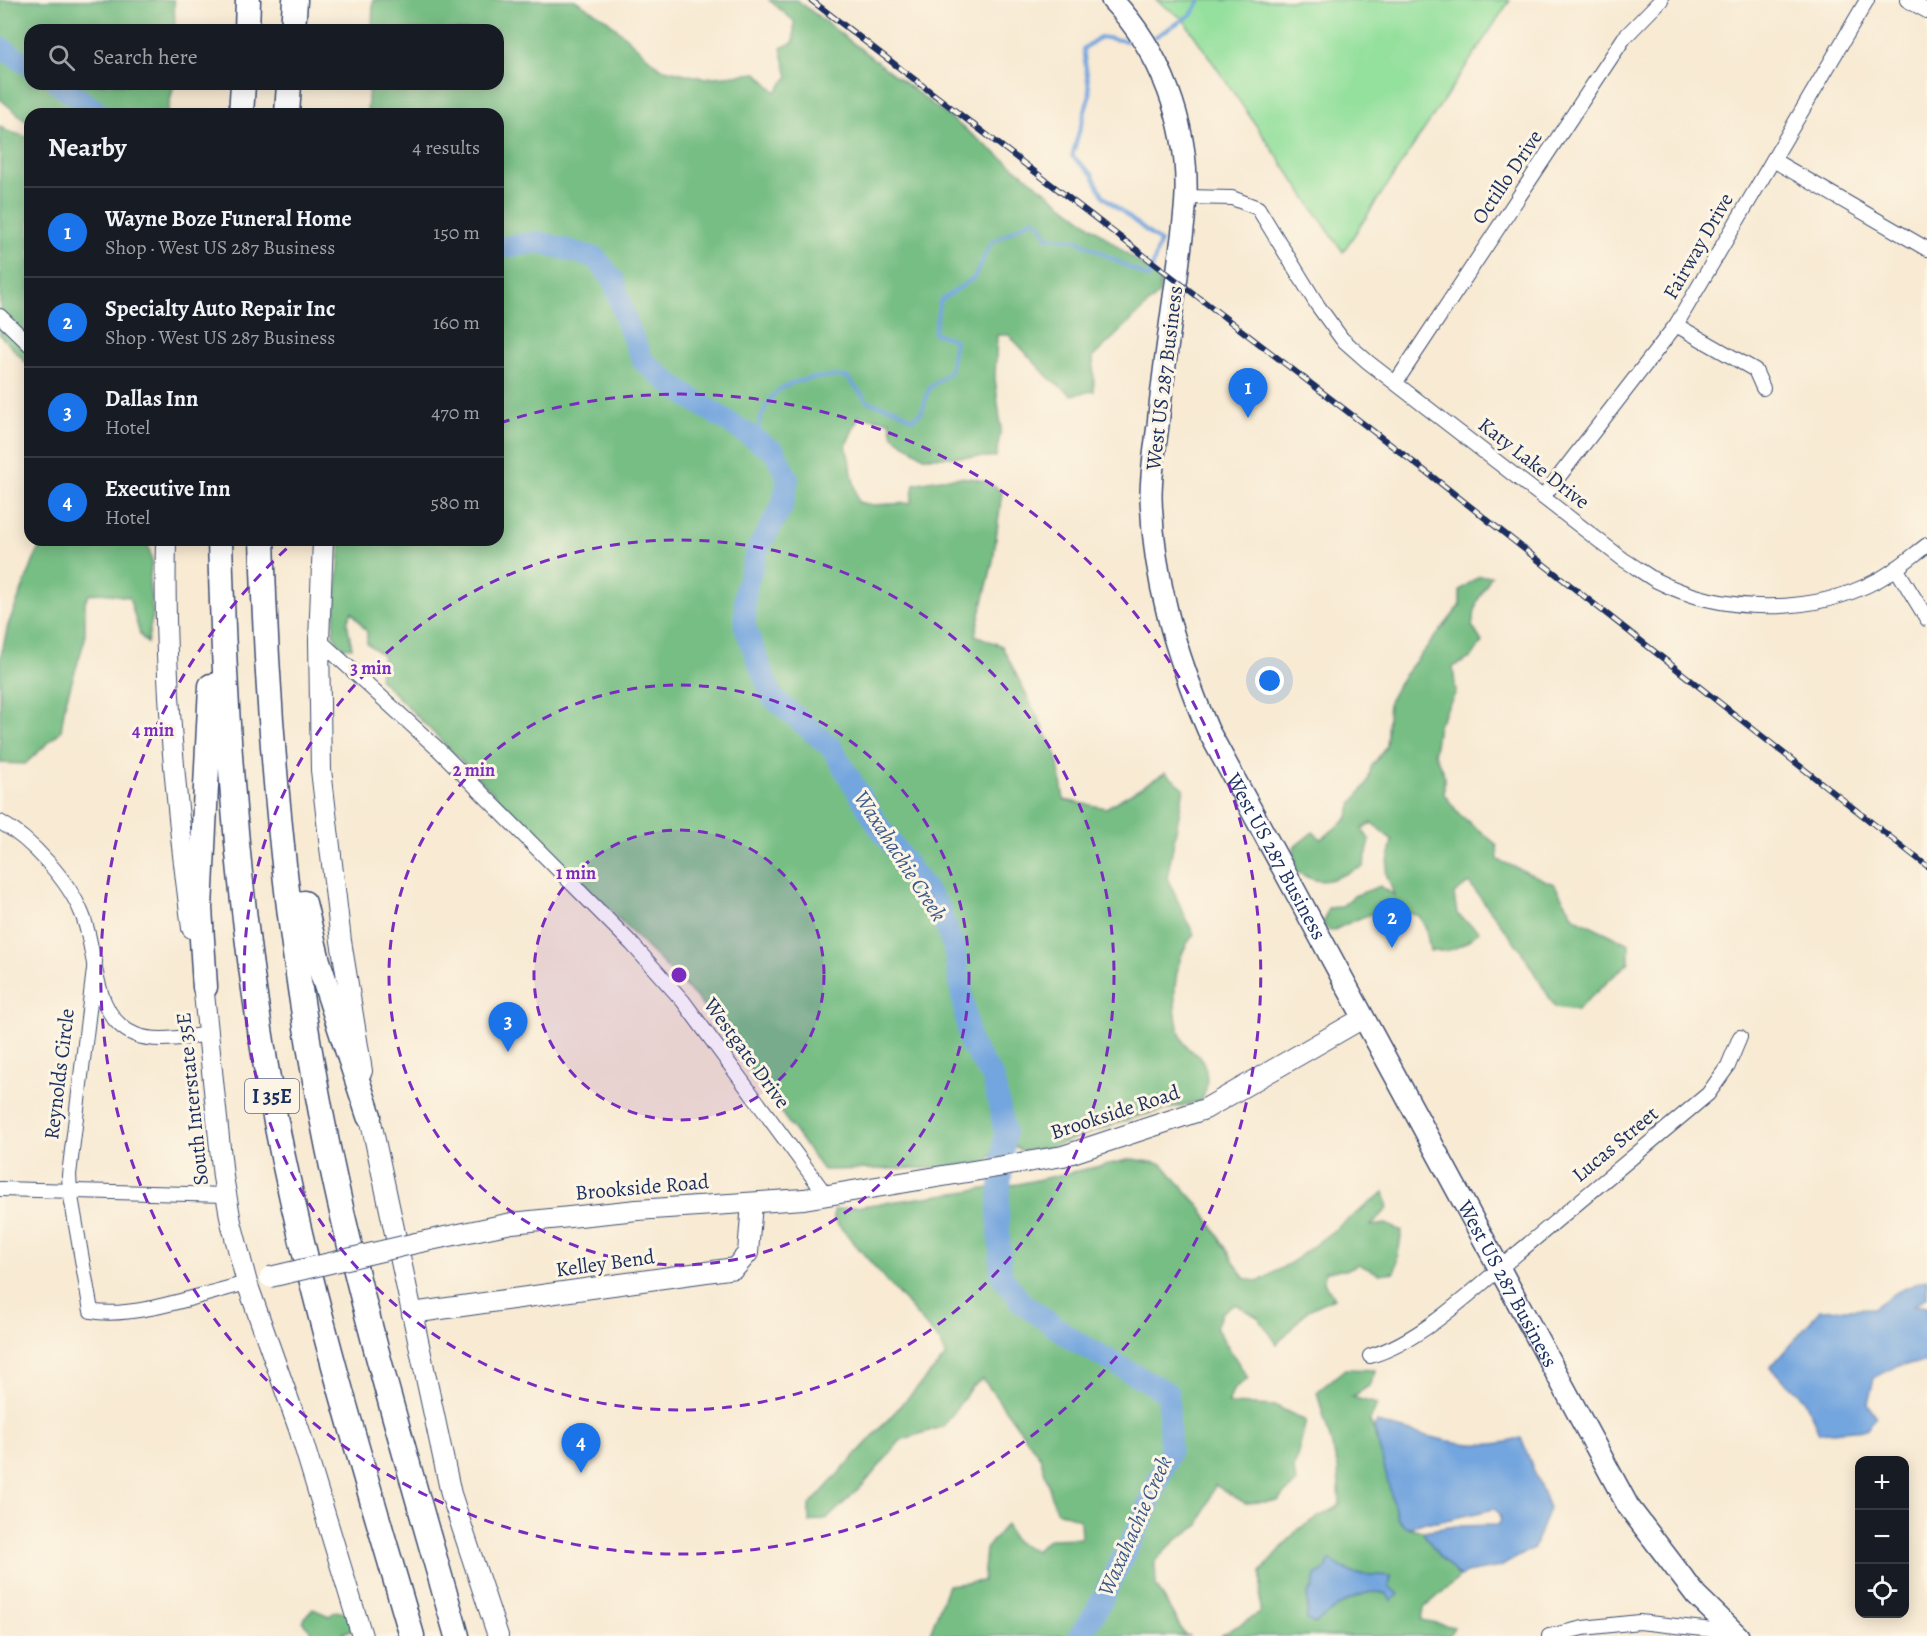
<!DOCTYPE html>
<meta charset="utf-8">
<style>
body{margin:0;font-family:Alegreya,serif;background:#20242c;color:#f1f3f6}
.controls{position:absolute;right:18px;bottom:18px;display:grid;overflow:hidden;border-radius:12px;box-shadow:0 3px 15px #0003}
.controls button{width:54px;height:54px;display:grid;place-items:center;padding:0;border:0;border-bottom:2px solid #363941;background:#171b24;color:#f1f3f6;font:30px sans-serif}
.you{position:absolute;left:1270px;top:681px;width:21px;height:21px;margin:-15px;border:4px solid #fff;border-radius:50%;background:#1a73e8;box-shadow:0 0 0 9px #1a73e833}
.badge{display:grid;place-items:center;width:39px;height:39px;border-radius:50%;background:#1a73e8;color:#fff;font-size:20px;font-weight:700}
.pin{position:absolute;translate:-50% -50px;filter:drop-shadow(0 2px 3px #0008)}
.pin::after{content:'';position:absolute;top:32px;width:21px;height:18px;background:inherit;clip-path:polygon(0 0,100% 0,50% 100%)}
.list{margin:0;padding:0;list-style:none}
h2{display:flex;justify-content:space-between;align-items:center;height:78px;margin:0;padding:0 24px;font-size:26px}
h2 small{font-size:20px;font-weight:400;color:#9ea1a6}
.list li{display:grid;grid-template-columns:39px 1fr auto;gap:18px;align-items:center;box-sizing:border-box;height:90px;padding:0 24px;border-top:2px solid #363941}
.list b{display:block;font-size:22px;white-space:nowrap}
.list p{margin:0;font-size:20px;white-space:nowrap;color:#9ea1a6}
.list em{font-size:20px;font-style:normal;color:#9ea1a6}
.icon{flex:none;width:33px;height:33px;fill:none;stroke:currentColor;stroke-width:2;stroke-linecap:round;stroke-linejoin:round}
.map{position:relative;flex:none;width:1927px;height:1636px;overflow:hidden}
.search{position:absolute;background:#171b24;box-shadow:0 3px 15px #0003;left:24px;top:24px;width:480px;height:66px;display:flex;align-items:center;gap:15px;box-sizing:border-box;padding:0 21px;border-radius:18px;color:#9ea1a6;font-size:22px}
.panel{position:absolute;background:#171b24;box-shadow:0 3px 15px #0003;left:24px;top:108px;width:480px;height:438px;border-radius:18px}
.map>svg:first-child{display:block}
.green{fill:#94e09d;stroke:#58887e;stroke-width:1.5}
.forest{fill:#77be84;stroke:#497671;stroke-width:1.5;fill-rule:evenodd}
.water{fill:#73a5de;stroke:#476a9e;stroke-width:1.5}
.lines{fill:none;stroke-linecap:round;stroke-linejoin:round}
.stream{stroke:#73a5de;stroke-width:4}
.river{stroke:#73a5de;stroke-width:22}
.street-casing{stroke:#3c4b70;stroke-width:16}
.secondary-casing{stroke:#3c4b70;stroke-width:22}
.primary-casing{stroke:#3c4b70;stroke-width:24}
.highway-casing{stroke:#3c4b70;stroke-width:27}
.street{stroke:#fff;stroke-width:14}
.secondary{stroke:#fff;stroke-width:20}
.primary{stroke:#fff;stroke-width:21}
.highway{stroke:#fff;stroke-width:24}
.rail-casing{stroke:#1b2f5e;stroke-width:6}
.rail{stroke:#fcf5e5;stroke-width:4;stroke-dasharray:11;stroke-linecap:butt}
.secondary-bridge-casing{stroke:#3c4b70;stroke-width:22;stroke-linecap:butt}
.secondary-bridge{stroke:#fff;stroke-width:20}
.ring{fill:none;stroke:#7b2cbf;stroke-width:3;stroke-dasharray:10 8}
.labels{text-anchor:middle;dominant-baseline:central;stroke-width:6;stroke-linejoin:round;paint-order:stroke}
.shield{fill:#fcf5e5;stroke:#5e6a86;stroke-width:1.5}
.shield-label{font-size:20px;font-weight:bold;fill:#1b2f5e}
.street-label{font-size:21px;fill:#1b2f5e;stroke:#fcf5e5}
.water-label{font-size:22px;font-style:italic;fill:#3a588b;stroke:#fcf5e5}
.centre{fill:#7b2cbf;stroke:#fcf5e5;stroke-width:3}
.ring-label{font-size:18px;text-anchor:middle;font-weight:bold;fill:#7b2cbf;stroke:#fcf5e5;stroke-width:6;stroke-linejoin:round;paint-order:stroke}
</style>
<div class="map">
<svg width="1927" height="1636" viewBox="0 0 1927 1636">
<rect width="100%" height="100%" fill="#fcf5e5"/>
<filter id="ink" filterUnits="userSpaceOnUse"><feTurbulence type="fractalNoise" baseFrequency=".0167" numOctaves="2"/><feDisplacementMap in="SourceGraphic" scale="12" xChannelSelector="R" yChannelSelector="G"/><feConvolveMatrix kernelMatrix="1 2 1 2 8 2 1 2 1" color-interpolation-filters="sRGB"/></filter>
<filter id="wash" filterUnits="userSpaceOnUse"><feTurbulence type="fractalNoise" baseFrequency=".008" numOctaves="4" result="noise"/><feDisplacementMap in="SourceGraphic" scale="24" xChannelSelector="R" yChannelSelector="G"/><feGaussianBlur stdDeviation="1.35" result="paint"/><feColorMatrix in="noise" values="0 0 0 0 0 0 0 0 0 0 0 0 0 0 0 0 0 1.4 0 .05"/><feComposite in="paint" operator="in"/></filter>
<g filter="url(#wash)">
<rect width="100%" height="100%" fill="#f8ead3"/>
<path class="green" d="M1156,0H1510L1343,252L1183,19Z"/>
<g class="forest">
<path d="M0,0H174L175,30H30V84H174L167,114H30V124L0,99Z"/>
<path d="M373,0H575L606,19L660,68L703,78L757,73L776,92L788,77L781,48L794,42V21L769,0H797L1161,280L1159,294L1093,357L1094,391L1072,395L1049,378L1009,335H997L995,378L1001,428L996,457H924L893,436L890,421L859,416L846,445L858,502L872,505L911,503L914,484C944,477 978,471 1002,492L993,561L975,635L1002,646L1057,756L1064,800L1106,808L1165,773L1184,788L1167,878L1194,935C1171,957 1169,1020 1186,1046C1189,1051 1196,1053 1200,1057C1209,1069 1209,1091 1200,1101L1132,1118L1048,1148L1022,1151L1003,1140L986,1162L935,1168L823,1170L696,997L379,678L383,656L367,643V632L352,612L347,622L352,648L341,647L333,634L341,540H498V114H367L369,84H498V30H372Z"/>
<path d="M0,126L7,131L30,138V367L0,335Z"/>
<path d="M42,540H147L152,561L149,584L153,614L147,643L140,635L129,597C113,596 108,591 90,594L85,601V639L65,704L61,731L25,764L0,763V660L8,625Z"/>
<path d="M1479,576H1491L1477,602L1472,626L1482,642L1471,658L1453,667L1456,692L1438,725L1434,752L1444,775V794L1459,814L1497,845L1498,860L1554,884L1575,918L1629,944V962L1577,1010L1555,1007L1520,949L1469,883L1454,894L1457,914L1479,931C1464,946 1451,953 1430,951L1426,929L1419,916C1384,904 1363,916 1332,931L1323,925L1328,908L1341,907L1354,896L1380,886L1394,895L1386,873L1392,840L1372,823L1362,829L1370,841L1363,867C1334,877 1325,890 1296,871L1294,847L1313,832L1321,839L1347,819L1352,804L1368,782L1371,767L1386,747L1389,702L1402,678L1460,606V590Z"/>
<path d="M1132,1159L1162,1164L1202,1209L1244,1278L1258,1282L1292,1262L1384,1192L1388,1208L1371,1226L1386,1224L1402,1231L1395,1272L1379,1274L1358,1264L1346,1270L1325,1271L1324,1283L1334,1298L1308,1310L1277,1344L1259,1318L1236,1304L1222,1312L1216,1328L1248,1378L1233,1390L1228,1404L1276,1406L1306,1421L1294,1469L1296,1483L1278,1501L1245,1503L1215,1485L1199,1525L1176,1540L1155,1561L1156,1585L1185,1635L1190,1636H929L948,1585L983,1581L986,1549L1006,1524L1015,1542L1035,1551L1049,1539L1081,1538L1080,1519L1056,1511L1040,1457L983,1379L972,1386L944,1426L901,1440L865,1483L828,1518L809,1522V1506L946,1356L940,1342L834,1220V1210L1018,1184Z"/>
<path d="M1345,1369L1376,1370L1369,1386L1352,1397L1377,1404L1370,1421L1385,1464L1397,1518L1404,1526L1422,1531L1439,1556L1460,1577L1424,1608L1422,1620L1454,1627L1449,1636H1220L1260,1613L1261,1572L1298,1529L1340,1505L1338,1468L1317,1392ZM1329,1561L1354,1574L1391,1576L1387,1594C1368,1587 1344,1601 1329,1613L1308,1594L1327,1568Z"/>
<path d="M313,1609L329,1616L336,1611L349,1614L352,1630L343,1633L345,1636H316L302,1621Z"/>
</g>
<g class="water">
<path d="M1927,1279V1297L1914,1305L1927,1307V1363L1898,1365L1874,1378L1868,1404L1877,1417L1866,1429L1819,1433L1805,1400L1770,1368L1820,1310L1873,1308L1895,1293Z"/>
<path d="M1377,1423C1422,1434 1475,1455 1521,1438L1549,1508L1534,1548L1500,1567L1466,1573L1460,1577L1439,1556L1422,1531L1456,1526L1498,1525L1501,1520L1500,1514L1494,1509L1437,1522H1422L1411,1527L1404,1526L1397,1518L1374,1427Z"/>
<path d="M1329,1560L1354,1574L1391,1576L1389,1587L1399,1594L1391,1601L1387,1594C1361,1585 1335,1609 1315,1624L1307,1620L1308,1594L1313,1588L1315,1575L1327,1568Z"/>
</g>
<g class="lines">
<g class="stream">
<path d="M1155,37L1192,14L1200,0"/>
<path d="M753,438C759,425 763,409 771,398C785,378 826,375 847,377L868,402L896,409L912,419L922,412L929,388L950,372L955,340L934,333L940,301L974,278L991,243L1033,219L1040,223L1047,237L1077,240L1149,278L1160,242L1104,197L1092,174L1072,156L1090,94L1083,49L1100,37L1126,41"/>
</g>
<g class="river">
<path d="M0,47L30,66"/>
<path d="M58,84L101,114"/>
<path d="M498,248L539,242L596,258L614,281L627,324L643,361L677,389L775,452L788,479L782,507L758,548L745,591V627L772,697L832,748L877,824L939,908L954,948L970,1043L993,1078L1005,1132L998,1209L1001,1275L1022,1303L1075,1341L1168,1393L1170,1450L1144,1516L1096,1611L1079,1636"/>
</g>
</g>
</g>
<g filter="url(#ink)">
<g class="lines">
<g class="street-casing">
<g id="street">
<path d="M1907,0L1927,11"/>
<path d="M1773,160L1927,249"/>
<path d="M1186,197L1232,198L1258,208L1318,306L1342,339L1368,362L1624,560C1634,566 1645,574 1655,580C1722,614 1811,616 1878,580C1895,571 1911,557 1927,545"/>
<path d="M0,316L30,345"/>
<path d="M1676,325L1755,370L1763,388"/>
<path d="M1396,382L1624,38L1661,0"/>
<path d="M1543,497L1676,325L1867,0"/>
<path d="M1896,568L1927,619"/>
<path d="M319,640L438,749L632,944L683,1001L826,1195"/>
<path d="M0,822C31,839 69,881 82,914C98,951 90,1017 136,1035C156,1043 188,1037 209,1034"/>
<path d="M95,961L69,1175L70,1191L91,1311C131,1320 206,1293 247,1283"/>
<path d="M0,1189L226,1195"/>
<path d="M1370,1356C1421,1342 1478,1286 1519,1252C1582,1199 1645,1146 1708,1094L1728,1066L1740,1037"/>
<path d="M1549,1636L1583,1628L1639,1622L1732,1632"/>
</g>
</g>
<g class="secondary-casing">
<g id="secondary">
<path d="M166,540C163,671 175,798 192,928"/>
<path d="M323,540L319,640L321,770L341,941L362,1071"/>
<path d="M202,974L223,1177L231,1222L247,1283L299,1429L362,1636"/>
<path d="M367,1103L451,1494L498,1636"/>
<path d="M416,1243L512,1223L637,1210L804,1199L1063,1156L1205,1109L1363,1018"/>
<path d="M412,1313L735,1268L748,1253L752,1203"/>
</g>
</g>
<g class="primary-casing">
<g id="primary">
<path id="s1" d="M1112,0C1161,51 1188,124 1186,194C1185,222 1180,249 1177,276C1170,325 1163,375 1158,425C1155,448 1151,473 1151,497C1153,579 1176,655 1208,730L1628,1506L1696,1595L1738,1636"/>
</g>
</g>
<g class="highway-casing">
<g id="highway">
<path d="M247,30L248,0"/>
<path d="M293,30L295,0"/>
<path d="M241,114L243,84"/>
<path d="M287,114L289,84"/>
<path d="M220,540C226,763 243,985 293,1203C326,1349 370,1492 412,1636"/>
<path d="M262,540C268,743 287,948 328,1148C362,1313 411,1474 457,1636"/>
<path d="M304,903L318,961L369,1116"/>
<path d="M205,987L200,908L211,686"/>
</g>
</g>
<use href="#street" class="street"/>
<use href="#secondary" class="secondary"/>
<use href="#primary" class="primary"/>
<use href="#highway" class="highway"/>
<g class="rail-casing">
<path id="rail" d="M811,0L1434,478L1927,866"/>
</g>
<use href="#rail" class="rail"/>
<g class="secondary-bridge-casing">
<path id="secondary-bridge" d="M270,1277L416,1243"/>
</g>
<use href="#secondary-bridge" class="secondary-bridge"/>
</g>
</g>
<circle cx="679" cy="975" r="145" fill="#7b2cbf" fill-opacity=".12"/>
<g class="ring">
<circle cx="679" cy="975" r="145"/>
<circle cx="679" cy="975" r="290"/>
<circle cx="679" cy="975" r="435"/>
<path d="M500 423A580 580 0 1 1 295 541"/>
</g>
<g class="labels">
<rect class="shield" x="245" y="1079" width="54" height="34" rx="4.5"/>
<g class="shield-label">
<text x="272" y="1096">I 35E</text>
</g>
<g class="street-label">
<text transform="translate(1507 177) rotate(-56)">Octillo Drive</text>
<text transform="translate(1698 246) rotate(-60)">Fairway Drive</text>
<text transform="translate(1164 378) rotate(-83)">West US 287 Business</text>
<text transform="translate(1534 463) rotate(38)">Katy Lake Drive</text>
<text stroke="none"><textPath href="#s1" startOffset="903">West US 287 Business</textPath></text>
<text transform="translate(747 1053) rotate(54)">Westgate Drive</text>
<text transform="translate(59 1074) rotate(-83)">Reynolds Circle</text>
<text transform="translate(192 1099) rotate(-96)">South Interstate 35E</text>
<text transform="translate(1115 1112) rotate(-18)">Brookside Road</text>
<text transform="translate(1615 1144) rotate(-40)">Lucas Street</text>
<text transform="translate(642 1187) rotate(-5)">Brookside Road</text>
<text transform="translate(605 1263) rotate(-8)">Kelley Bend</text>
<text stroke="none"><textPath href="#s1" startOffset="1389">West US 287 Business</textPath></text>
</g>
<g class="water-label">
<text transform="translate(900 856) rotate(57)">Waxahachie Creek</text>
<text transform="translate(1135 1526) rotate(-66)">Waxahachie Creek</text>
</g>
</g>
<circle cx="679" cy="975" r="9" class="centre"/>
<g class="ring-label">
<text x="371" y="674">3 min</text>
<text x="153" y="736">4 min</text>
<text x="474" y="776">2 min</text>
<text x="576" y="879">1 min</text>
</g>
</svg>
<div class="controls">
<button>+</button>
<button>−</button>
<button><svg class="icon" aria-label="locate" viewBox="0 0 24 24"><circle cx="12" cy="12" r="6"/><path d="M12 2v4M12 18v4M2 12h4M18 12h4"/></svg></button>
</div>
<div class="you"></div>
<div class="pin badge" style="left:1248px;top:418px">1</div>
<div class="pin badge" style="left:1392px;top:948px">2</div>
<div class="pin badge" style="left:508px;top:1052px">3</div>
<div class="pin badge" style="left:581px;top:1473px">4</div>
<div class="search"><svg class="icon" aria-label="search" viewBox="0 0 24 24"><circle cx="10" cy="10" r="6"/><path d="M15 15l6 6"/></svg>Search here</div>
<section class="panel">
<h2>Nearby<small>4 results</small></h2>
<ul class="list">
<li><span class="badge">1</span><div><b>Wayne Boze Funeral Home</b><p>Shop · West US 287 Business</p></div><em>150 m</em></li>
<li><span class="badge">2</span><div><b>Specialty Auto Repair Inc</b><p>Shop · West US 287 Business</p></div><em>160 m</em></li>
<li><span class="badge">3</span><div><b>Dallas Inn</b><p>Hotel</p></div><em>470 m</em></li>
<li><span class="badge">4</span><div><b>Executive Inn</b><p>Hotel</p></div><em>580 m</em></li>
</ul>
</section>
</div>
